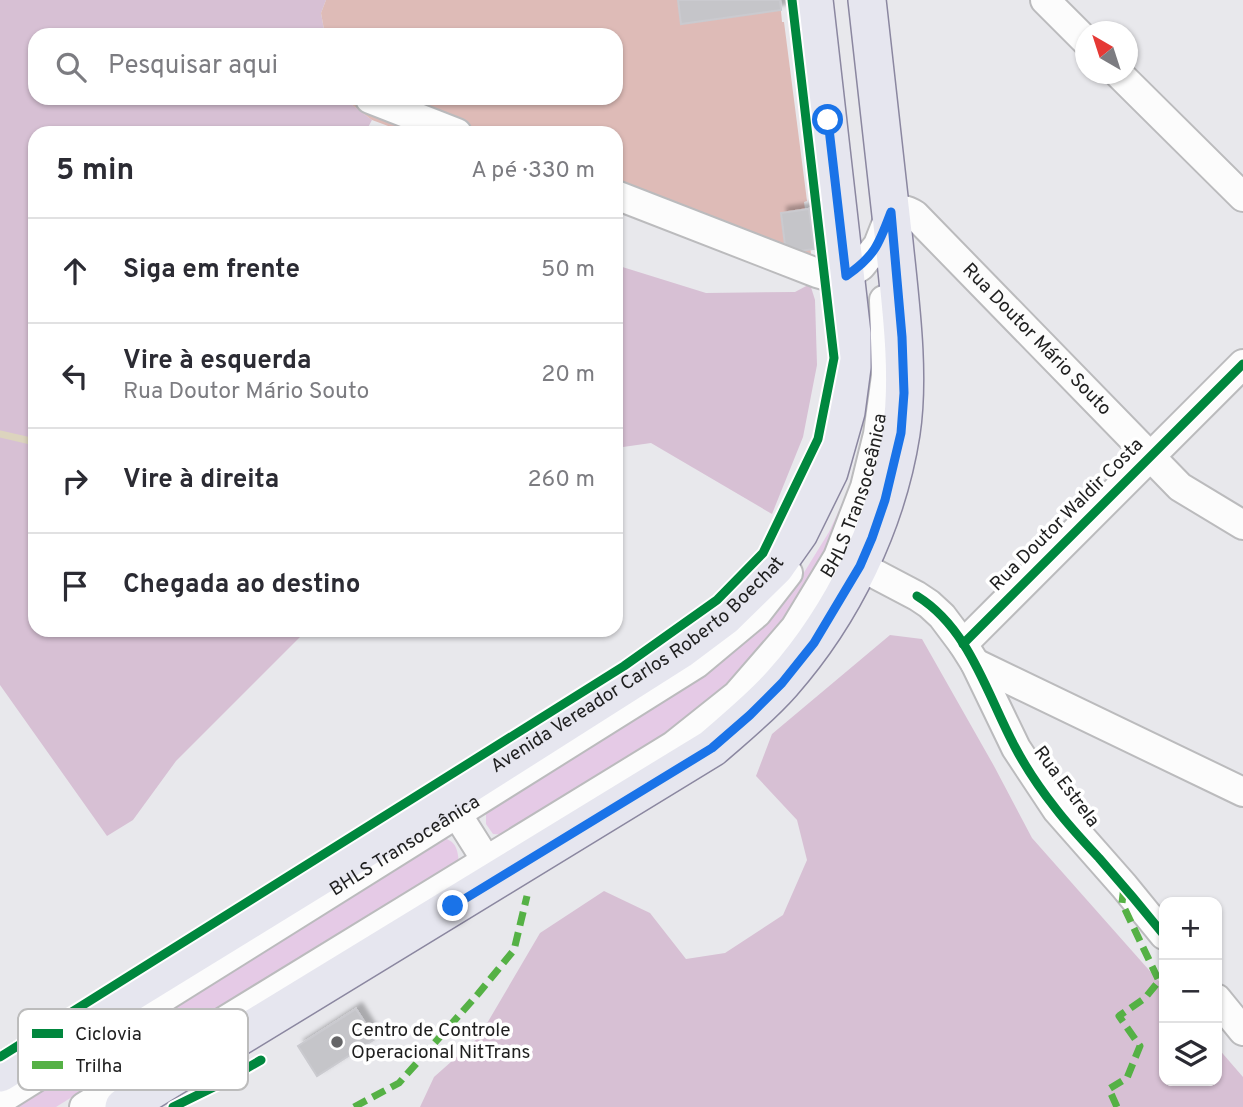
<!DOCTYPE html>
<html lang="pt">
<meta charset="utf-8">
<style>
body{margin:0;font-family:Overpass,sans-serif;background:#f7f7f7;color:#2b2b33}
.controls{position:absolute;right:21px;bottom:21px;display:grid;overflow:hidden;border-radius:14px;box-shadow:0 2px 5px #0004}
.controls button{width:63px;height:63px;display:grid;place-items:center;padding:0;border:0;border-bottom:2px solid #e1e1e2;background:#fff;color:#2b2b33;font:35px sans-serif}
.compass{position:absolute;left:1075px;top:21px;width:63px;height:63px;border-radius:50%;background:#fff;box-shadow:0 2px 5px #0004;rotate:321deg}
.stop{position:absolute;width:21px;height:21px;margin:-16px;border:5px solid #1a73e8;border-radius:50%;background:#fff}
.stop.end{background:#1a73e8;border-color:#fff;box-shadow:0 2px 7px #0008}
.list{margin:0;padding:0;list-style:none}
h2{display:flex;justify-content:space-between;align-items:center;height:91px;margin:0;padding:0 28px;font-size:30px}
h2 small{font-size:23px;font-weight:400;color:#7c7c81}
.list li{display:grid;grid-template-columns:46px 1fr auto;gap:21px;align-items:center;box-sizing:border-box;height:105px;padding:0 28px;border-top:2px solid #e1e1e2}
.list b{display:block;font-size:26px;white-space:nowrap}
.list p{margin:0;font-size:23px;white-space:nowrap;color:#7c7c81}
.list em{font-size:23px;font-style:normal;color:#7c7c81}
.icon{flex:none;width:38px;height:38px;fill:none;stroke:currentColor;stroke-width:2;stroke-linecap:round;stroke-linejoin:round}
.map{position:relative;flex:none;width:1243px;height:1107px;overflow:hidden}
.search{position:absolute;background:#fff;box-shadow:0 2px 5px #0004;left:28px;top:28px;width:595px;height:77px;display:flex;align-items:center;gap:18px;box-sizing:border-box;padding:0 24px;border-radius:21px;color:#7c7c81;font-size:26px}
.panel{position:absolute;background:#fff;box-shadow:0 2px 5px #0004;left:28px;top:126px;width:595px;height:511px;border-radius:21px}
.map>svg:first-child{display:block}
.grass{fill:#e5cae6}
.forest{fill:#d7c0d4}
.pitch{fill:#debbb7}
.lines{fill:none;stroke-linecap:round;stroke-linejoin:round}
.stream{stroke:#dcd4be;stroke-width:7}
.building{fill:#c5c5c9;stroke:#cacacf;stroke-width:2;filter:url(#shadow)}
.minor-casing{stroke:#bbbbbd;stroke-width:32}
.major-casing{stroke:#8b87a0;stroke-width:40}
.minor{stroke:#fcfcfc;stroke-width:28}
.major{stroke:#e6e6ef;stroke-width:37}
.quiet{stroke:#55b145;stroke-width:7;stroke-dasharray:14 7;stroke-linecap:butt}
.cycleway-casing{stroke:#fff;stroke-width:13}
.cycleway{stroke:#00873e;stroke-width:9}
.route{stroke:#1a73e8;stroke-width:9}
.poi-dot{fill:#656567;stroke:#fff;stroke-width:2.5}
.labels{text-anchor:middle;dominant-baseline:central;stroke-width:7;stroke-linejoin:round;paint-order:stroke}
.street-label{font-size:19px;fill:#1f1f1f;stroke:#fff}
.poi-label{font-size:19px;fill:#1f1f1f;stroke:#fff;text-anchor:start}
.key{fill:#fff;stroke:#bcbcbc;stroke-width:2}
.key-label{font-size:19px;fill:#1f1f1f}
</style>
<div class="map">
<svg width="1243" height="1107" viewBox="0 0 1243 1107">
<defs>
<filter id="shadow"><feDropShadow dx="6" dy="-6" stdDeviation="2" flood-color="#0004"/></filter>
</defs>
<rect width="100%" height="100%" fill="#e8e8ec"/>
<g class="grass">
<path d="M874,391L858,482L835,537L806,592L737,681L670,735L507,835L493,834L486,824V810L800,579L829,532L848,491Z"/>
<path d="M438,835C455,842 457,844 459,862L156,1051L152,1047L56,1107H14Z"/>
</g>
<g class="forest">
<path d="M0,0H326L321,13L325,35H35V98H343L372,120L365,133H35V630H307L176,761L133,820L107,836L0,685Z"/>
<path d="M616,265L706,293L795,292L810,284L815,300L817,365L803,437L772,514L651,443L616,448Z"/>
<path d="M890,635L922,639L994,766L1032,838L1164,987V1081H1217V1047L1243,1077V1107H420L434,1077L479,1037L540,933L604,891L650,913L686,959L725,953L783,915L807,860L797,820L756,776L772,734Z"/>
</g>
<path class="pitch" d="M326,0H780L782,22H784L807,201L804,202L811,254L794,256L788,276L616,211V133H407L372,120L343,98H616V35H325L321,13Z"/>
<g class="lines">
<path class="stream" d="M0,434L35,442"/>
</g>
<g class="building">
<path d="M678,0H780L781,10L681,24Z"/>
<path d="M809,209L814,249L786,253L781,213Z"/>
<path d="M356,1009L375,1039L317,1076L298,1046Z"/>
</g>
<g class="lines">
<g class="minor-casing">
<g id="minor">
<path d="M1045,0L1086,41"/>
<path d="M1119,74L1243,197"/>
<path d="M370,99L457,133"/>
<path id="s1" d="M616,195L817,273L831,277L846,276L861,266L878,245L891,212C901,209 906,209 915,215L1180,487L1243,525"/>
<path d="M860,566L917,596L929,604L942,616L963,644L975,663L1016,748L1057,810L1124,886L1164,935"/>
<path d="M963,644L1243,364"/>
<path d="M975,663L1243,792"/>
<path d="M457,814L486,860"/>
<path d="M1217,999L1243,1031"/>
<path id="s2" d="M0,1100L696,664L757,613L788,573"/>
<path id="s3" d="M84,1107L673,746L737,695L795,628L838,557L865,487L878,434L886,376L884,300"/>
</g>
</g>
<g class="major-casing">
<g id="major">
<path id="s4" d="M0,1073L442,801L680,650L724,617L775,567L799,533L829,472L846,412L852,367V334L814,0"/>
<path d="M124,1107L712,748C736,727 761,707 782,683C843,614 887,523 901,433C910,374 900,301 894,242C885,162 876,81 867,0"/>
</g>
</g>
<use href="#minor" class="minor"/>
<use href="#major" class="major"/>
<g class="quiet">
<path d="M354,1107L399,1083L478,994L514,950L527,896"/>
<path d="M1117,1107L1109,1089L1127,1078L1140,1046L1119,1016L1145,998L1159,981L1122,903L1124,886"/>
</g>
<g class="cycleway-casing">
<g id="cycleway">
<path d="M917,596C970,629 987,695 1015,747C1026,768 1041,790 1056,809C1069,826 1084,842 1099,858C1121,883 1143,909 1164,935"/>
<path d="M963,644L1243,364"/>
<path d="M0,1057L624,666L717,600L763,553L818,439L834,358L792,0"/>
<path d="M173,1107L218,1085L261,1060"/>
</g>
</g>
<use href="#cycleway" class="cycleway"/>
</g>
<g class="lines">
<path class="route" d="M453,906L712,748L750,715L782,683L814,643L860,566L872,538L885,500L901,433L904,393L902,337L891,212C879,244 875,256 846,276L828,120"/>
</g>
<circle class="poi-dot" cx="337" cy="1042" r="7"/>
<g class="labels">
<g class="street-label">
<text stroke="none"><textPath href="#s1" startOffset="525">Rua Doutor Mário Souto</textPath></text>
<text stroke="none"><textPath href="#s3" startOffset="1008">BHLS Transoceânica</textPath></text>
<text transform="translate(1067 515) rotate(-45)">Rua Doutor Waldir Costa</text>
<text stroke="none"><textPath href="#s4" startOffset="758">Avenida Vereador Carlos Roberto Boechat</textPath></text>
<text transform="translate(1066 787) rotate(53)">Rua Estrela</text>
<text stroke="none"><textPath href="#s2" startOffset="478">BHLS Transoceânica</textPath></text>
</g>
<g class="poi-label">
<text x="351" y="1031">Centro de Controle<tspan x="351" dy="22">Operacional NitTrans</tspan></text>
</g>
</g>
<rect x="18" y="1009" width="230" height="81" rx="10" class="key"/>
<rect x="32" y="1029" width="31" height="9" fill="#00873e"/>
<rect x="32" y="1061" width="31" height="8" fill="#55b145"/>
<g class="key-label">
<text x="75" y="1040">Ciclovia</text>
<text x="75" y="1072">Trilha</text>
</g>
</svg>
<div class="controls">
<button>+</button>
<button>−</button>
<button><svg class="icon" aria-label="layers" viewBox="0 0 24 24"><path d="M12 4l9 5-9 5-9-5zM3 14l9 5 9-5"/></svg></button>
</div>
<svg class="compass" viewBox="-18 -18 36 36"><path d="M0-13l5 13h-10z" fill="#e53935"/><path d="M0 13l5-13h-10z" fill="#7c7c81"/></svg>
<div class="stop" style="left:828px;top:120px"></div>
<div class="stop end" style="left:453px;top:906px"></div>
<div class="search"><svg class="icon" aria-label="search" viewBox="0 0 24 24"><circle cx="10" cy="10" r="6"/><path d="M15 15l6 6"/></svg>Pesquisar aqui</div>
<section class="panel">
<h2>5 min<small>A pé · 330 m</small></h2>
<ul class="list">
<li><svg class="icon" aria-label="ahead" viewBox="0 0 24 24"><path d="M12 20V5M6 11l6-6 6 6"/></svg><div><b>Siga em frente</b></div><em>50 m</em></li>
<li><svg class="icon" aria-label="left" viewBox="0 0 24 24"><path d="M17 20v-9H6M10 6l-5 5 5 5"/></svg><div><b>Vire à esquerda</b><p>Rua Doutor Mário Souto</p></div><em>20 m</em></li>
<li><svg class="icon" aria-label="right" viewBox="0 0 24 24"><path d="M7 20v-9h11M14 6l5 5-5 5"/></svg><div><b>Vire à direita</b></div><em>260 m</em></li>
<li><svg class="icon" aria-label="arrive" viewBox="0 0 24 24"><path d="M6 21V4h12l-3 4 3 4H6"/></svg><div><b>Chegada ao destino</b></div></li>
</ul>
</section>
</div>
